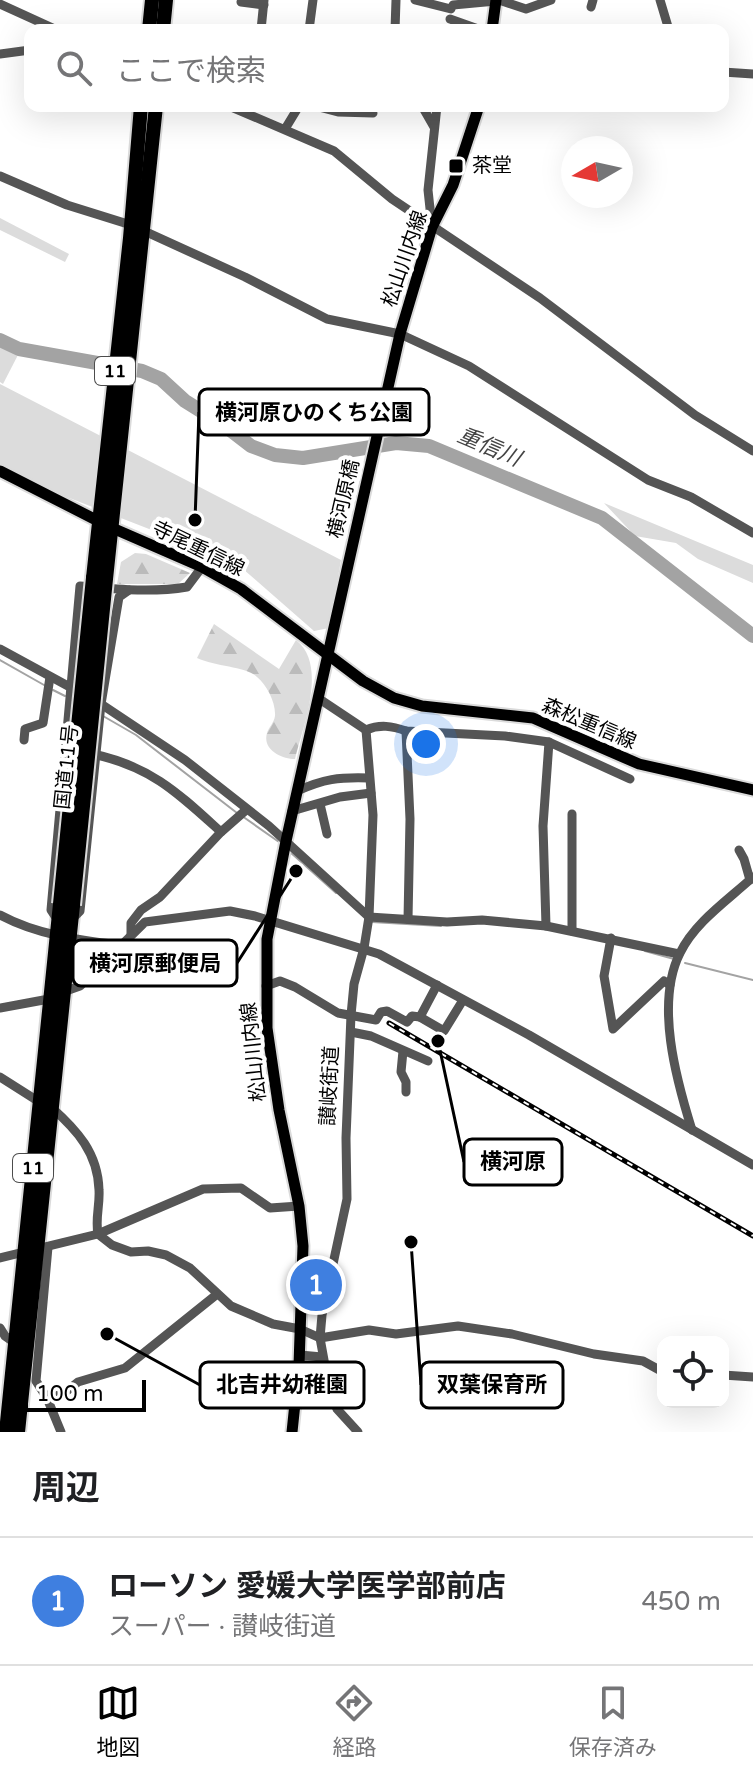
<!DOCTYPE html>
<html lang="ja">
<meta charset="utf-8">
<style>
body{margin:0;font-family:"Varela Round","Noto Sans JP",sans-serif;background:#f6f6f6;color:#202124}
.controls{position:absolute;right:24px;bottom:24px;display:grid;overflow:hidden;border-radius:16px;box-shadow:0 8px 32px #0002}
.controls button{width:72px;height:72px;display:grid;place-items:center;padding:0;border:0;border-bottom:2px solid #e0e0e0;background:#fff;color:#202124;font:40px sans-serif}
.compass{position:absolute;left:561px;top:136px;width:72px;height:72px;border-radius:50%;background:#fff;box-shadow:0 8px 32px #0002;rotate:261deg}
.scale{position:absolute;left:24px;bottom:20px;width:122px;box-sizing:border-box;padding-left:8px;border:4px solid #000;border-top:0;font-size:22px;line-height:28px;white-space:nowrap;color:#000;-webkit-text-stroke:6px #fff;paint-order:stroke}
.you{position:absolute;left:426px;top:744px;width:28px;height:28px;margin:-20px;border:6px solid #fff;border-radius:50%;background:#1a73e8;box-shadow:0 0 0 12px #1a73e833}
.badge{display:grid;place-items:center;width:52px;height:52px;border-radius:50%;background:#000;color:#fff;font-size:26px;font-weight:700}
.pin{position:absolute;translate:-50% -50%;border:4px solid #fff;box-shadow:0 2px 8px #0006}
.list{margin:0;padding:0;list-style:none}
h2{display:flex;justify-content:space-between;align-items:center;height:104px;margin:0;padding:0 32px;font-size:34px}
h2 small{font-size:26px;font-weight:400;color:#757577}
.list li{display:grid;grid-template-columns:52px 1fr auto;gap:24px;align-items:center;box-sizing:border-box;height:128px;padding:0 32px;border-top:2px solid #e0e0e0}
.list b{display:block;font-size:30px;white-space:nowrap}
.list p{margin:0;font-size:26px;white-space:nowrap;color:#757577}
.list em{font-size:26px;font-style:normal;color:#757577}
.icon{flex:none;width:44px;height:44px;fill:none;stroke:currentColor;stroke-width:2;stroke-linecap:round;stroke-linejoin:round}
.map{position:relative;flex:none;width:753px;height:1432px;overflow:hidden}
.search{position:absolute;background:#fff;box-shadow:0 8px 32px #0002;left:24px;right:24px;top:24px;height:88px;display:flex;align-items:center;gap:20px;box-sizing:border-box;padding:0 28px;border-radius:16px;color:#757577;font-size:30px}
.sheet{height:232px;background:#fff}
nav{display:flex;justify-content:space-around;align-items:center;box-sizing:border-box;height:112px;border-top:2px solid #e0e0e0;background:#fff;font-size:22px;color:#757577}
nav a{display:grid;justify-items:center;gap:4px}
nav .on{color:#000}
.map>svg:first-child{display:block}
.green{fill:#dcdcdc}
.forest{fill:url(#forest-firs)}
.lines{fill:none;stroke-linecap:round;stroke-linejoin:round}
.stream{stroke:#a3a3a3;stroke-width:2}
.river{stroke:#a3a3a3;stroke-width:14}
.major-casing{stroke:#dbdbdb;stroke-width:15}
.highway-casing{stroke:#dbdbdb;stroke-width:18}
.minor{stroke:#555;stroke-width:9}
.major{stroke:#000;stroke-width:11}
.highway{stroke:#000;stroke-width:14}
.rail-casing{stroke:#000;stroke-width:5}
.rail{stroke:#fff;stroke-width:2;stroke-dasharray:6;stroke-linecap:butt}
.highway-bridge-casing{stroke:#dbdbdb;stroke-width:18;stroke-linecap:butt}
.highway-bridge{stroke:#000;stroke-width:14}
.poi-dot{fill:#000;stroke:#fff;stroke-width:3}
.labels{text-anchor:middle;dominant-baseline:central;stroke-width:8;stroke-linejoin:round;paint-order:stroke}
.shield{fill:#fff;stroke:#4c4c4c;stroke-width:2}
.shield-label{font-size:18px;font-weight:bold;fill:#000}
.poi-label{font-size:20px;fill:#000;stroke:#fff;text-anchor:start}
.street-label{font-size:20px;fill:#000;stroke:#fff}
.water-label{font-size:22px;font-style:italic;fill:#444;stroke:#fff}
.leader{fill:none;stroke:#000;stroke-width:3}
.callout-dot{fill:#000;stroke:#fff;stroke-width:3}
.callout{fill:#fff;stroke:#000;stroke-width:3}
.callout-label{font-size:22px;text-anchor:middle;font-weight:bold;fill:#000}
</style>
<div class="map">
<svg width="753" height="1432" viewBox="0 0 753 1432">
<defs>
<pattern id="forest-firs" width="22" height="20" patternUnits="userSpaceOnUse" patternTransform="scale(2)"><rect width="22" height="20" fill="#dcdcdc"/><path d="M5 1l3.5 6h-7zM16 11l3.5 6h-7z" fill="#bbb"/></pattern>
</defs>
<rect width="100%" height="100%" fill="#fff"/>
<g class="green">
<path d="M0,218L69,254L65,262L0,230Z"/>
<path d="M0,345L19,353L3,384L0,382Z"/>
<path d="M0,384L341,560L329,628L314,631L243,569L198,548L54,492L0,466Z"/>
<path d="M604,503L753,565V583L698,559L676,543L635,536Z"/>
</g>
<g class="forest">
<path d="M135,553L146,554L190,573L178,584H117L121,562Z"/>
<path d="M214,624L279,669L296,640C328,665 303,726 295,759C282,759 262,750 267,733C269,727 274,723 275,716C276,703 267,685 257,677C246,666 216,667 197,658Z"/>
</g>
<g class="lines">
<g class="stream">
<path d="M0,660L44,685"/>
<path d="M53,690L65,696"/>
<path d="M103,716L136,735L237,813"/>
<path d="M242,816L279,842"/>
<path d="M290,852L336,893"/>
<path d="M372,922L441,926"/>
<path d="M645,951L674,959"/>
<path d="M685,963L753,980"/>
</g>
<path class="river" d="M0,340L19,349L142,371L161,379L185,401L225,426L251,446L275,455L303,458L396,443L429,446L602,518L753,636"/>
<g class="major-casing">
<g id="major">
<path d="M492,30L496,0"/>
<path d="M0,471L110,527L202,567L241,589L363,681L394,698L422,706L533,718L639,764L753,790"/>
<path d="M292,1432L299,1365L303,1246L299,1206L279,1110L267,1028V939L286,841L400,334L432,227L453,185L479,106"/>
</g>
</g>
<g class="highway-casing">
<g id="highway">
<path d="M149,30L152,0"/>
<path d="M163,30L166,0"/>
<path d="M93,578L130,238L141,106"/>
<path d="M106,579L156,106"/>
<path d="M6,1432L60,904"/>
<path d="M18,1432L73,905"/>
</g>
</g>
<g class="minor">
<path d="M415,0L451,9"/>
<path d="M499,0L526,9L551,0"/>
<path d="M660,0L669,30"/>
<path d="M241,2L264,5"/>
<path d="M0,4L57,30"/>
<path d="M453,5L496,1"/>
<path d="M591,7L593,0"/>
<path d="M450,19L481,30"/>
<path d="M261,30L264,0"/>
<path d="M309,30L313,0"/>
<path d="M395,30L396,0"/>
<path d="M0,54L30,50"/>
<path d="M723,72L753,74"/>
<path d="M229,106L334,151L392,199L540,298L695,415L753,451"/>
<path d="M315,106L338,112L373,113"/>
<path d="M422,106L434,127"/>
<path d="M285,129L299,106"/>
<path d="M0,176L67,205L131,225L245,277L327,319L400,334L469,366L648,480L691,497L753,533"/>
<path d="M432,227L428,190L437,106"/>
<path d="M0,649L101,704L185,760L269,826L369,917L447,922L482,920L546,926L679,954"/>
<path d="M318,698L366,730"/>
<path d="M366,730C380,724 392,726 406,731L505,736L549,742L630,779"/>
<path d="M406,731L410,819L408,919"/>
<path d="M24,740L25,729L43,723L50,677"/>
<path d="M93,754C152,767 178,793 221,832"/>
<path d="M297,791C324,779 338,777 369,778"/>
<path d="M320,804L327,834"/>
<path d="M292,811L340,797L371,793"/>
<path d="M572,814V931"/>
<path d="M739,850L744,859L750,880"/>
<path d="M0,915C37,935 78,940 120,945"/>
<path d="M57,919L51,910L80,586C115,589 151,593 187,587L202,567"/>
<path d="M72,919L80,911L101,704L119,597L129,590"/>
<path d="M546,926L543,826L549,742"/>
<path d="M131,934V923L141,910L160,897L221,832L246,810"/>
<path d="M611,938L604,976L613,1029L664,981L670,985"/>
<path d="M437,985L420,1017L444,1031L463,1000"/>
<path d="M266,986L280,981L295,987L338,1013L376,1020L381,1012L387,1011L407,1022L412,1016L420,1017"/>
<path d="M63,992L80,986L145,922L230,911L255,916L379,954L529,1035L753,1165"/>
<path d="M0,1008L49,999"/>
<path d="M351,1032L371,1036L428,1061"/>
<path d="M403,1051L401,1072L406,1082V1092"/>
<path d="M0,1077L41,1103"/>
<path d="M51,1107C77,1130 98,1153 99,1190C100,1206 95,1218 98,1234L112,1245L131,1252L148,1251L166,1255L190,1268L231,1306L273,1324L300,1329L320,1338L369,1330L396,1334L458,1326L512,1334L594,1354L643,1361L663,1372"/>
<path d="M692,1130C676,1079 655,1003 680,953C695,922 728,900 753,877"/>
<path d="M48,1247L36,1381L47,1398L61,1432"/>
<path d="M0,1258L98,1234L203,1189L241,1188L270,1208L299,1206"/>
<path d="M0,1328L5,1336L15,1343"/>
<path d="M300,1355L322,1357"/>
<path d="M299,1365L325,1371"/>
<path d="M723,1375L753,1377"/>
<path d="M47,1398L63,1394L78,1382L125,1368L216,1295"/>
<path d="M358,1432L337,1409L330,1393L320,1338L322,1315L347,1199L346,1138L351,1015L354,984L364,948L369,917L373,815L366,730"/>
</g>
<use href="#major" class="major"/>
<use href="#highway" class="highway"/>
<g class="rail-casing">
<path id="rail" d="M389,1023L753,1236"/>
</g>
<use href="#rail" class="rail"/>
<g class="highway-bridge-casing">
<g id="highway-bridge">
<path d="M60,904L93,578"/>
<path d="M73,905L106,579"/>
</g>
</g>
<use href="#highway-bridge" class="highway-bridge"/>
</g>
<rect class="poi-dot" x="448" y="158" width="16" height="16" rx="4"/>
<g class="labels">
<g class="shield">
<rect x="95" y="357" width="40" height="28" rx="6"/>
<rect x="13" y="1154" width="40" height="28" rx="6"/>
</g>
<g class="shield-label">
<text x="115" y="371">11</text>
<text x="33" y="1168">11</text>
</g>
<g class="poi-label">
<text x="472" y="166">茶堂</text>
</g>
<g class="street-label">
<text transform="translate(405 259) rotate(-71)">松山川内線</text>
<text transform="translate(344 499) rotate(-77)">横河原橋</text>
<text transform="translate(198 549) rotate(26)">寺尾重信線</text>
<text transform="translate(589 724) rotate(23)">森松重信線</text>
<text transform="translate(67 767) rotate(-84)">国道11号</text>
<text transform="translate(254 1052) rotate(-96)">松山川内線</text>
<text transform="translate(330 1086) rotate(-87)">讃岐街道</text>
</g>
<g class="water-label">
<text transform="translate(489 447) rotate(23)">重信川</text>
</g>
</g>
<path class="leader" d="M195 520L199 412M296 871L237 963M438 1041L464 1162M411 1242L421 1385M107 1334L200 1385"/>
<g class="callout-dot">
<circle cx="195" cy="520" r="8"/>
<circle cx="296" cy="871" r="8"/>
<circle cx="438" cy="1041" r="8"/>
<circle cx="411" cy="1242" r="8"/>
<circle cx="107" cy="1334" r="8"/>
</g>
<g class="callout">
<rect x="199" y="389" width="230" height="46" rx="8"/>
<rect x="73" y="940" width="164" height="46" rx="8"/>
<rect x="464" y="1139" width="98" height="46" rx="8"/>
<rect x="421" y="1362" width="142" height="46" rx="8"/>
<rect x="200" y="1362" width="164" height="46" rx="8"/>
</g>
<g class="callout-label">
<text x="314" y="420">横河原ひのくち公園</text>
<text x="155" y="971">横河原郵便局</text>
<text x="513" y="1169">横河原</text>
<text x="492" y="1392">双葉保育所</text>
<text x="282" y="1392">北吉井幼稚園</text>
</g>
</svg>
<div class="controls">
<button><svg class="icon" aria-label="locate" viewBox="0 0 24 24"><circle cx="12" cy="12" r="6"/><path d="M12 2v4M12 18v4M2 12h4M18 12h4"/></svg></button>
</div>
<svg class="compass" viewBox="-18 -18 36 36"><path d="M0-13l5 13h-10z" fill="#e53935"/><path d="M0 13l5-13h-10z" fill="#757577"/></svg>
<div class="scale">100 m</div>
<div class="you"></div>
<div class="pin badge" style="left:316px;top:1285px;background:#3f7fe0">1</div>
<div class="search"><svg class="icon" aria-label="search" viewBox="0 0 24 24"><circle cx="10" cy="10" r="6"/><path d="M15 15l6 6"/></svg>ここで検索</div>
</div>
<section class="sheet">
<h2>周辺<small></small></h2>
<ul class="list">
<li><span class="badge" style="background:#3f7fe0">1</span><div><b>ローソン 愛媛大学医学部前店</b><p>スーパー · 讃岐街道</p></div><em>450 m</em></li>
</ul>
</section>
<nav>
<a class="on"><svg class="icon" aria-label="map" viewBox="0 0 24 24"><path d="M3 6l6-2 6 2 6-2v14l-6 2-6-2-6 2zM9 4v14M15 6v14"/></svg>地図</a>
<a><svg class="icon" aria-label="directions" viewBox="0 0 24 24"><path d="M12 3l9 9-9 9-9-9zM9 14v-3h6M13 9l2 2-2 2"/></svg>経路</a>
<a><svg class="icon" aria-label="saved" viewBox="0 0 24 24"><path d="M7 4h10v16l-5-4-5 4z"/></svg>保存済み</a>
</nav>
